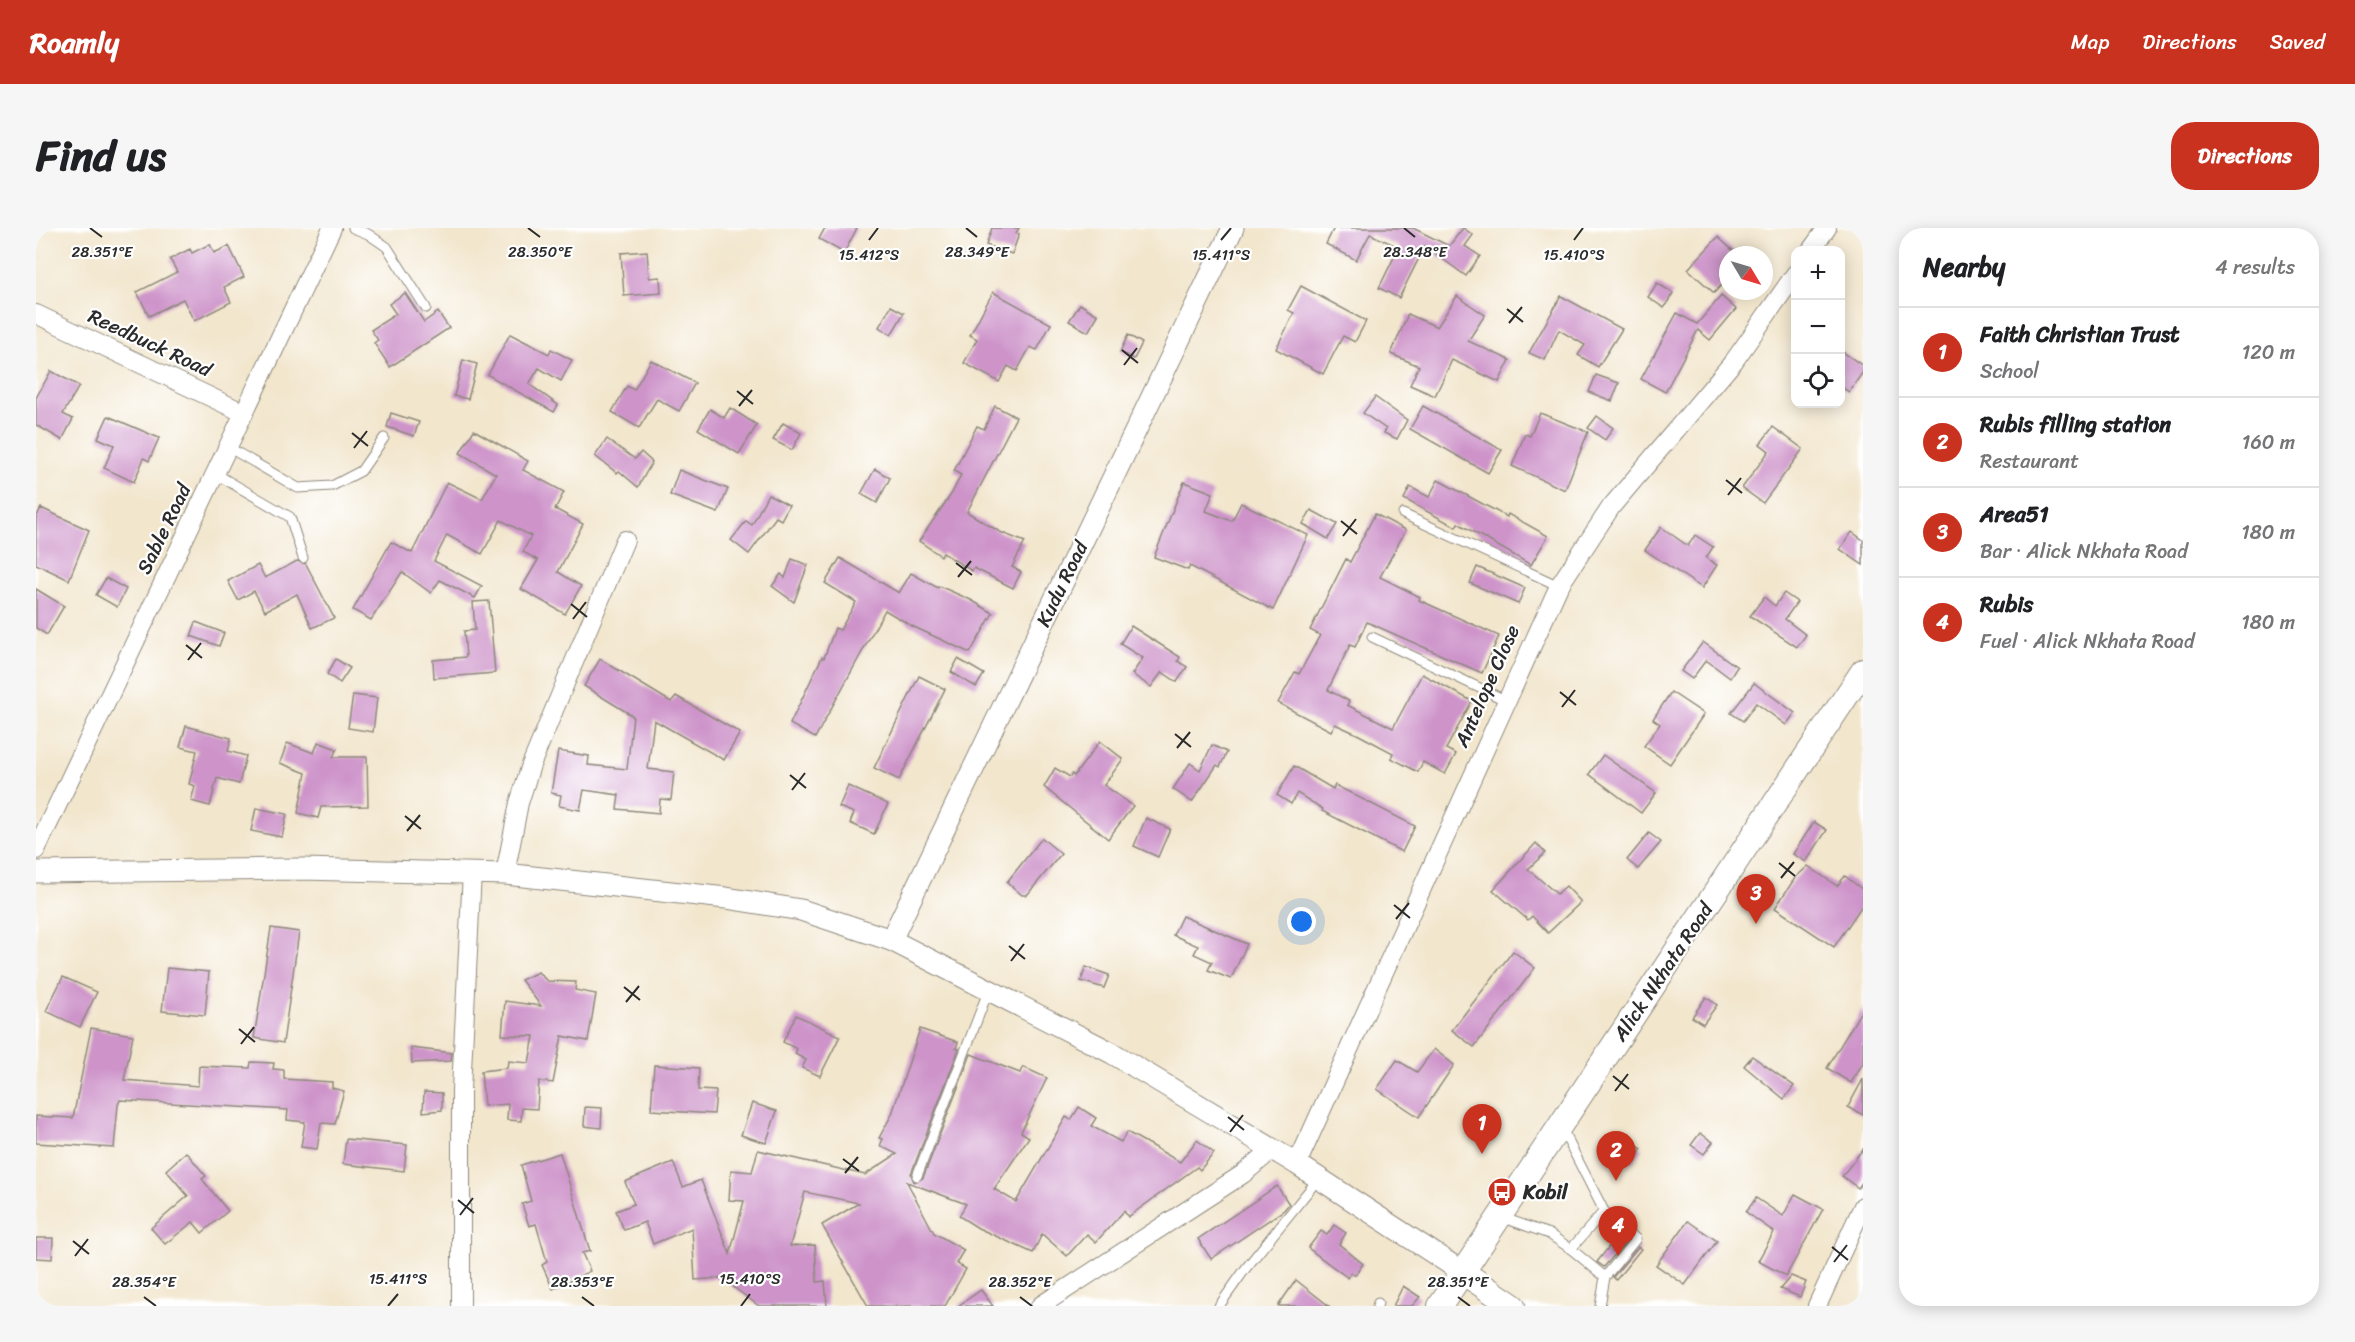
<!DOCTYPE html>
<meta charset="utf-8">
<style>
body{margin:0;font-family:Sriracha,sans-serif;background:#f6f6f6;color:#202124}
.controls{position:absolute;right:18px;top:18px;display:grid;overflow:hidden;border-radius:12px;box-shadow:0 3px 15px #0003}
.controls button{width:54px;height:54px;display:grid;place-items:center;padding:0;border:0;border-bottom:2px solid #e0e0e0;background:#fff;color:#202124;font:30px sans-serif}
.compass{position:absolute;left:1683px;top:18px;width:54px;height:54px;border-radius:50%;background:#fff;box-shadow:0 3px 15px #0003;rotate:128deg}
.you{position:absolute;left:1266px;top:694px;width:21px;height:21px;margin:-15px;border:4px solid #fff;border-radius:50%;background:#1a73e8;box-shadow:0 0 0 9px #1a73e833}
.badge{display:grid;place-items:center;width:39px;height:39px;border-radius:50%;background:#c8321e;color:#fff;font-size:20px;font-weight:700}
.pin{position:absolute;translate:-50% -50px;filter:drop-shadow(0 2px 3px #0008)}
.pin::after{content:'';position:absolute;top:32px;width:21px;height:18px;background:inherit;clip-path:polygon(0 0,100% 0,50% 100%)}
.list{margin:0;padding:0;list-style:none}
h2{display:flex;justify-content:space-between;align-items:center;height:78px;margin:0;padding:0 24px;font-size:26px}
h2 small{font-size:20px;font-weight:400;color:#757577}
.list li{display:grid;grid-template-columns:39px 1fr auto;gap:18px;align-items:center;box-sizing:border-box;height:90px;padding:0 24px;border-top:2px solid #e0e0e0}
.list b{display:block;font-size:22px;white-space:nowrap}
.list p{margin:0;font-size:20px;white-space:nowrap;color:#757577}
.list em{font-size:20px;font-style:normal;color:#757577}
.icon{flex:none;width:33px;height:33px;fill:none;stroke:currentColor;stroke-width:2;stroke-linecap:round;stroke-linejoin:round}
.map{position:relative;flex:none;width:1827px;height:1078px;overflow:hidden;border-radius:24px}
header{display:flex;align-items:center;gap:36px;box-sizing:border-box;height:84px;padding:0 30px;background:#c8321e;color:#fff}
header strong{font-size:28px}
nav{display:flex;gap:33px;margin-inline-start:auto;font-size:21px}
.intro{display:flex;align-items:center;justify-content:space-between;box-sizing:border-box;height:144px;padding:0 36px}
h1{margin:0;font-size:42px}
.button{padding:15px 27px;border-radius:24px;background:#c8321e;color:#fff;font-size:21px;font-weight:700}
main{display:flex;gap:36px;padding:0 36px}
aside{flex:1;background:#fff;border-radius:24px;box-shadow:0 3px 15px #0003}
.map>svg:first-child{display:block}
.building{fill:#ce94ca}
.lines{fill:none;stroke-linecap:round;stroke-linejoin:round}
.service-casing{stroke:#8e887c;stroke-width:11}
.minor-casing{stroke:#8e887c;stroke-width:20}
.tertiary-casing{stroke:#8e887c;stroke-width:23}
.secondary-casing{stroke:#8e887c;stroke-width:26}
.service{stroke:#fff;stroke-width:9}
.minor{stroke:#fff;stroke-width:18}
.tertiary{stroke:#fff;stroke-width:21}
.secondary{stroke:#fff;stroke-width:24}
.ticks{fill:none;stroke:#2b2b2b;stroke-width:2}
.labels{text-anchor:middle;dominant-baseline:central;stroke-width:4.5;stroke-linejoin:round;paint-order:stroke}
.street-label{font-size:20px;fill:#2b2b2b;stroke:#fff}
.poi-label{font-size:20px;font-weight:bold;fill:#2b2b2b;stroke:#fff;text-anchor:start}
.ticks-label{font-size:15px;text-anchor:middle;fill:#2b2b2b;stroke:#fff;stroke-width:4.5;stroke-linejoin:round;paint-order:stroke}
</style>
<header>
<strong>Roamly</strong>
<nav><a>Map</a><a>Directions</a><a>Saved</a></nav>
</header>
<div class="intro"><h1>Find us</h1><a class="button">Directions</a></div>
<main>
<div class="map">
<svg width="1827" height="1078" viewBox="0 0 1827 1078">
<rect width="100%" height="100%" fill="#fff"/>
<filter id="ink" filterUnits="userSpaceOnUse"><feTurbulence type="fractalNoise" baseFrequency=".0167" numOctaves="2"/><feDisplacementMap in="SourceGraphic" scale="12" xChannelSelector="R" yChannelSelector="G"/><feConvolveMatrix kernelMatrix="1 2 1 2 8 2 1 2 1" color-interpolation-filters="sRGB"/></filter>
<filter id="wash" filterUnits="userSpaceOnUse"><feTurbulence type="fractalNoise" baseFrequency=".008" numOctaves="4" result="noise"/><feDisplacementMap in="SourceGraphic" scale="24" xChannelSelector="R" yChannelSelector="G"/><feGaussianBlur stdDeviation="1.35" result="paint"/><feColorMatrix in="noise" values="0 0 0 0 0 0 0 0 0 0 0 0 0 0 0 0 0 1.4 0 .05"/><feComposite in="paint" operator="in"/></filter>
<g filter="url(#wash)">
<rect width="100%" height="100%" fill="#f2e6cd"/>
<g id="blocks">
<g class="building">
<path d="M789,0H821L808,25L783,11Z"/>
<path d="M956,0H983L980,5L983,6L976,26L950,17Z"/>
<path d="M1298,0H1377L1413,18L1427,0L1437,7L1429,18L1444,28L1430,48L1389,18L1363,70L1343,60L1363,19L1334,6L1320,32L1290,16Z"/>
<path d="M1682,9L1702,27H1692V50L1678,65L1652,41Z"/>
<path d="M174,16L178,25L193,18L208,49L188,59L195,74L158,93L147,71L113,88L101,64L141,44L134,31L154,21L156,25Z"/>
<path d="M611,23L613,50L624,49L625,65L588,68L585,25Z"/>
<path d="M1621,55L1637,65L1628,80L1612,69Z"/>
<path d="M1265,58L1330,93L1319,114L1307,108L1287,146L1240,121L1258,85L1252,82Z"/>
<path d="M957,64L1015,96L1001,122L994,119L981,143L972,138L963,154L928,135L941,111L934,107Z"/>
<path d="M369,65L388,94L402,84L413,100L354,139L338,115L342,112L335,102L360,86L353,76Z"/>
<path d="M1421,68L1449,87L1432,113L1474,132L1463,154L1416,132L1399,168L1374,157L1383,138L1355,126L1372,86L1401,99Z"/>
<path d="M1525,68L1586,101L1562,139L1542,127L1549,117L1523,102L1509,132L1493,125Z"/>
<path d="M1685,68L1700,81L1674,112L1662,102L1629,164L1605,151L1641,85L1661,96Z"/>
<path d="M1044,76L1062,87L1052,104L1033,93Z"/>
<path d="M855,78L868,85L855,107L843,99Z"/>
<path d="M474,106L513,126L515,121L536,132L525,153L503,140L493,156L522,177L518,184L452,147Z"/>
<path d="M1092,107L1106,115L1098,131L1084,124Z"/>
<path d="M1804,122L1827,138V144L1813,164L1804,158Z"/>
<path d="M427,132L441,136L432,171L418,168Z"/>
<path d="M615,132L659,155L643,183L621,171L603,200L576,184L591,158L598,162Z"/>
<path d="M15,143L43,158L27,186L37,191L26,212L0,197V170Z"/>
<path d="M1560,147L1583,155L1576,173L1553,164Z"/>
<path d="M1339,169L1371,192L1361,211L1348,205L1350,201L1327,185Z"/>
<path d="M959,178L980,189L931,284L964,304L989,314L976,339L985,344L977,360L938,340L936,343L907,325L905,328L883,313L916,265L925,247L918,243L941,198L948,201Z"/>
<path d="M1387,178L1466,222L1452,245L1374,201Z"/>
<path d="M694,180L721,197L703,226L662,201L674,181L688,190Z"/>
<path d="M355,185L383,194L378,208L351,199Z"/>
<path d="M1504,185L1552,204L1529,262L1476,238L1489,206L1494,208Z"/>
<path d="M72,188L123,210L113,233L108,230L98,254L68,240L78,217L62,210Z"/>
<path d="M1561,188L1577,200L1569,212L1552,200Z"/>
<path d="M747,195L765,205L756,222L737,212Z"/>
<path d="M1737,199L1767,221L1727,275L1706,260L1733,223L1724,216Z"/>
<path d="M438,202L492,233L487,242L528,264L519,281L547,296L522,344L545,358L529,386L485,361L502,332L487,324L495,308L465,292L446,326L411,307L398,333L446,358L439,370L404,352L395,365L366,344L335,392L317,382L355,314L376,325L411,254L446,271L460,246L424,225Z"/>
<path d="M571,211L599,231L605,224L616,234L602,259L583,243L581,245L559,228Z"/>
<path d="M839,241L854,250L841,275L825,266Z"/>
<path d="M643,242L692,261L682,285L634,267Z"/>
<path d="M1402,252L1471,289L1472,286L1512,308L1495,337L1422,295L1420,299L1368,271L1374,259L1393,269Z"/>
<path d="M1148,254L1177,265L1170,283L1196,293L1205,275L1272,307L1237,382L1154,338L1152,342L1118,329Z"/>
<path d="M732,266L753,277L745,292L740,289L713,326L695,312L710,293L716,297Z"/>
<path d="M5,280L53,302L33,352L0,336V290Z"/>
<path d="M1275,282L1301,296L1292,311L1267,296Z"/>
<path d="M1339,286L1370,302L1344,349L1384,369L1383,372L1463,408L1446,445L1331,394L1319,419L1314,417L1292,462L1313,473L1311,477L1357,500L1386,446L1436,473L1410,521L1420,526L1409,546L1387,534L1382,544L1355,530L1357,525L1323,507L1299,496L1295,503L1242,475L1259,444L1263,446L1284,407L1274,402L1310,331L1314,334Z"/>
<path d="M1625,299L1652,318L1659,307L1677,319L1670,330L1681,337L1666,360L1609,322Z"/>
<path d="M1816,304L1827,312V337L1804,321Z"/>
<path d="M804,330L863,365L875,345L902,360L903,358L935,372L957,385L934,425L876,398L849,382L779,510L754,496L786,429L788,430L799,400L804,402L820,374L789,355Z"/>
<path d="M756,331L772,337L758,374L736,358L745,346L749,350Z"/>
<path d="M261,333L270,336L298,390L276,400L261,366L229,383L218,363L202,372L192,353L222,337L229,350Z"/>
<path d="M1441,339L1489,360L1482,376L1434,355Z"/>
<path d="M70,350L90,361L81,379L60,367Z"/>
<path d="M0,361L28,378L11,407L0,400Z"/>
<path d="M1748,365L1761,374L1749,391L1770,407L1761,419L1714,388L1728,369L1739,378Z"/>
<path d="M453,373L459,445L398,450L397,432L430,429L428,403L439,402L437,374Z"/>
<path d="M160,394L188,405L183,418L155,408Z"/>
<path d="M1095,398L1144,429L1142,433L1151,439L1141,454L1126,444L1115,459L1096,446L1107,430L1084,416Z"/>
<path d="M1667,414L1701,439L1694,450L1670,432L1656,451L1645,443Z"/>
<path d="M300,431L314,440L304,455L291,446Z"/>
<path d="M564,431L635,474L640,468L704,505L688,532L618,492L612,541L638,544L635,572L624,571L623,585L581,581L583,567L548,562L544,582L523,578L525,567L515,565L522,523L553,528L552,537L591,541L597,488L548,458Z"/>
<path d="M922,431L948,446L940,459L915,444Z"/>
<path d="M883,448L909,461L863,552L838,540Z"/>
<path d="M1718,455L1759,485L1750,497L1720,475L1707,493L1695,485Z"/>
<path d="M1635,464L1668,486L1634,536L1608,518L1624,496L1617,491Z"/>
<path d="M317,467L341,470L337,504L312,500Z"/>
<path d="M150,498L195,510L192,523L210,528L203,556L181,550L174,578L155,573L159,558L153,556L161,523L144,519Z"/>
<path d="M1064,513L1087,531L1068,557L1097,578L1072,611L1008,559L1019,540L1034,549L1036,546L1038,548Z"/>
<path d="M282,514L301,521L297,529H331L332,578L285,579L282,590L262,585L270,545L244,535L251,515L278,525Z"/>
<path d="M1176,517L1191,524L1184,539L1181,537L1156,574L1137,561L1154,535L1164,542Z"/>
<path d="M1567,527L1620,565L1605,585L1553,546Z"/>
<path d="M1258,538L1297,561L1299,557L1379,598L1366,624L1286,583L1287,581L1261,565L1255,576L1241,567Z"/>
<path d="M812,558L852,576L838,606L814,595L818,585L803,579Z"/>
<path d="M220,580L251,586L246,609L215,603Z"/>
<path d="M1110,590L1134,601L1122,629L1098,618Z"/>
<path d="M1778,594L1791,602L1770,634L1757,626Z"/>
<path d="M1613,605L1625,614L1602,641L1591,632Z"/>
<path d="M1006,610L1025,626L991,667H986L971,654Z"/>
<path d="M1500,615L1509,625L1492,641L1521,666L1530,658L1545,674L1512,705L1496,688L1492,692L1457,662Z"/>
<path d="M1772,638L1801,658L1809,648L1827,662V676L1798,719L1739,680L1759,650Z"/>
<path d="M1146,688L1211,716L1195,751L1172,742L1176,734L1158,726L1162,718L1137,707Z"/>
<path d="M235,700L263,704L247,815L218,810Z"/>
<path d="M1477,723L1499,740L1438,819L1416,802Z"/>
<path d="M1050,739L1073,747L1068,760L1045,753Z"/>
<path d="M131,740L173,744L169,787L126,783Z"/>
<path d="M502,744L511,753L540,754L539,762L560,766L552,813L526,808L517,855L503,853L501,881L486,880L485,893L471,892L472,876L448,878L445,843L471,840L472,833L493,835L498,808L466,807L469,773L505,778L485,752Z"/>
<path d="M27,749L61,764L44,799L10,783Z"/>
<path d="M1670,769L1681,777L1667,796L1656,789Z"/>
<path d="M1827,780V835L1815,855L1791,840Z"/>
<path d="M760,787L804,808L784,848L766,840L770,832L759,826L761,821L747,814Z"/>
<path d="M55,800L97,807L88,852L162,858L163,838L214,840L215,834L238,835L237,841L248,842V851L296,854V860L308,863L299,896L285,895L281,921L265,919L269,894L251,892L252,882L84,872L82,877L78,920L0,915V888L37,890Z"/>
<path d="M884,801L922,814L920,820L923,821L875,946L878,954L887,950L935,826L984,845L987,839L1011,850L985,904L993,909L958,961L980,974L1030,889L1035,892L1043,879L1060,890L1055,898L1085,914L1091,904L1144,934L1161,912L1178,925L1164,942L1161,939L1092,989L1088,983L1060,1014L1051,1006L1031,1028L1006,1006L997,1025L942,1000L923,988L930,976L871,954L898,1005L928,1022L920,1035L930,1041L909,1078H832L786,997L823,975L769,964L754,1018L779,1017L781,1054L789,1053L791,1078H723L685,1050L659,1052L656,1000L617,1016L609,994L588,1002L580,983L598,976L589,954L637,934L647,959L665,952L694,1026L708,973L693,972L695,942L716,944L722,922L829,947L861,926L844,918L847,911L843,910L856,886Z"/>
<path d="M375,820L416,825L415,833L376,835Z"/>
<path d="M1398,821L1418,837L1383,889L1341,861L1361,832L1381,844Z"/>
<path d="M1716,828L1758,858L1748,871L1708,838Z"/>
<path d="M618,837L663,840L662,862L680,863L678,886L615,882Z"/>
<path d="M1827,851V887L1812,879Z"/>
<path d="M388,864L406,865V882L387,884Z"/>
<path d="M716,875L741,883L730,915L705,907Z"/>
<path d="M549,879L566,880L565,900L548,898Z"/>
<path d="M1664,905L1677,914L1668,926L1655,917Z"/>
<path d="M1586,908L1606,921L1597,934L1578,921Z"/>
<path d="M310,911L371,917L368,943L307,936Z"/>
<path d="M1827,921V953L1822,960L1806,948Z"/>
<path d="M150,924L170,948L166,951L192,983L166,1005L157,994L129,1016L115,1000L152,968L130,942Z"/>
<path d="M524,925L554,1023L546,1025L554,1043L517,1061L506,1037L511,1034L500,996L493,998L486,976L495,973L485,937Z"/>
<path d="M1241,958L1253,976L1248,982L1175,1031L1162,1011Z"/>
<path d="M1759,966L1787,981L1750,1048L1722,1033L1738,1004L1710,984L1720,970L1747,988Z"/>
<path d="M1652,993L1681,1013L1649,1057L1620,1037Z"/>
<path d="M1298,997L1310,1005L1303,1016L1327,1036L1319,1047L1315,1045L1312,1050L1272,1020L1285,1003L1291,1007Z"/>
<path d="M1583,1006L1591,1012L1568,1039L1561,1034Z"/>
<path d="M0,1010H17L16,1031L0,1030Z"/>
<path d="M1602,1019L1605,1021L1580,1052L1577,1049Z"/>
<path d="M1755,1048L1770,1054L1764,1069L1744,1061Z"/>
<path d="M1260,1052L1293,1078H1242Z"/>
<path d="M1367,1058L1384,1069L1376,1078H1357Z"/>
<path d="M945,1062L957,1078H922Z"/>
</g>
</g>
</g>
<g filter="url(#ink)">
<use href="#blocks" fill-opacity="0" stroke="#8e887c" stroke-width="1.5"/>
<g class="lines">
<g class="service-casing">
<g id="service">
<path d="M317,0L332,6L351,19L390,80"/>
<path d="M192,219L262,260L296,258L325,243L348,210"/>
<path d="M180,246L254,289L267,330"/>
<path d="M1367,286L1523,358"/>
<path d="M1336,409L1469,472"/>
<path d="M1526,901L1568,983L1600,1011L1569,1049L1564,1078"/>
<path d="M881,948L953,761"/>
<path d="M1465,989L1513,1006L1535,1021L1568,983"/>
<path d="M1535,1021L1569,1049"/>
<path d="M1183,1078L1210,1040L1283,950"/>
<path d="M1341,1078L1342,1075"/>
</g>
</g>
<g class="minor-casing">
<g id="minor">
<path d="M1775,22L1791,0"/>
<path d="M0,86L208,185"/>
<path d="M0,622L296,0"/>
<path d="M469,646L483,575L495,537L589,312"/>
<path d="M1261,936L1523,358L1575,279L1698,133L1760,45"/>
<path d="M425,1078V862L436,644"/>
<path d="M1004,1078L1207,946L1237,921"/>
<path d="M1781,1078L1827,978"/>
</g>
</g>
<g class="tertiary-casing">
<g id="tertiary">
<path d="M0,644L266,641L469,646L690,670L765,682L855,712L1076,825L1261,936L1428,1045"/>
<path d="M855,712L1197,0"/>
</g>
</g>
<g class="secondary-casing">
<g id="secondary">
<path d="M1428,1045L1477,1078"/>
<path d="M1404,1078L1827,443"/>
</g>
</g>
<use href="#service" class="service"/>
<use href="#minor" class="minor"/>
<use href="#tertiary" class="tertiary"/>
<use href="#secondary" class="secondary"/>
</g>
</g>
<path class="ticks" d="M54,0L66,9M492,0L504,9M930,0L941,9M1368,0L1379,9M833,12L842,0M1185,12L1195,0M1538,12L1547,0M1471,81L1487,94M1473,95L1486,79M1086,122L1102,135M1088,137L1101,120M701,163L717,176M703,178L716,162M316,205L332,218M318,220L331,203M1690,252L1706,265M1692,267L1705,250M1305,293L1321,306M1307,308L1320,291M920,335L936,347M922,349L935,333M535,376L551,389M537,391L550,374M150,417L166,430M152,432L165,415M1524,464L1540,477M1526,479L1539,462M1139,506L1155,519M1141,520L1154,504M754,547L770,560M756,562L769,545M369,588L385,601M371,603L384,587M1743,635L1759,648M1745,650L1758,634M1358,677L1374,690M1360,691L1373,675M973,718L989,731M975,733L988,716M588,759L604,772M590,774L603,758M203,801L219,814M205,816L218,799M1577,848L1593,861M1579,863L1592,846M1192,889L1208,902M1194,904L1207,887M807,931L823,943M809,945L822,929M422,972L438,985M424,987L437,970M37,1013L53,1026M1796,1019L1812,1032M39,1028L52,1011M1798,1034L1811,1017M108,1069L120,1078M546,1069L558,1078M984,1069L996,1078M1422,1069L1434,1078M352,1078L362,1066M705,1078L714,1066"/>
<defs>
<g id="bus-disc" transform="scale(1.5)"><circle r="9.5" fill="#c8321e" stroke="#fff"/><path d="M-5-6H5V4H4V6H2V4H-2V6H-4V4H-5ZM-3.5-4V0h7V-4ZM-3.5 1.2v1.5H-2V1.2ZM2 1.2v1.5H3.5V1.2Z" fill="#fff"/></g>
</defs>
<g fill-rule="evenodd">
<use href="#bus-disc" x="1466" y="964"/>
</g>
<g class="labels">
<g class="street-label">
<text transform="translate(114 115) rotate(25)">Reedbuck Road</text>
<text transform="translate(128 301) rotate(-64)">Sable Road</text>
<text transform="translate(1026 356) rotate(-64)">Kudu Road</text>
<text transform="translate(1451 458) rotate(-66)">Antelope Close</text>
<text transform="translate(1627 744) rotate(-56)">Alick Nkhata Road</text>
</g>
<g class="poi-label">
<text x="1487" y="964">Kobil</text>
</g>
</g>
<g class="ticks-label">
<text x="66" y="29">28.351°E</text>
<text x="504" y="29">28.350°E</text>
<text x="941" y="29">28.349°E</text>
<text x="1379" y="29">28.348°E</text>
<text x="833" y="32">15.412°S</text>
<text x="1538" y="32">15.410°S</text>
<text x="1185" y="32">15.411°S</text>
<text x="362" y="1056">15.411°S</text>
<text x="714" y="1056">15.410°S</text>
<text x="108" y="1059">28.354°E</text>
<text x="546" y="1059">28.353°E</text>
<text x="984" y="1059">28.352°E</text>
<text x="1422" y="1059">28.351°E</text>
</g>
</svg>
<div class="controls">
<button>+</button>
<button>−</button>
<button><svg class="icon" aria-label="locate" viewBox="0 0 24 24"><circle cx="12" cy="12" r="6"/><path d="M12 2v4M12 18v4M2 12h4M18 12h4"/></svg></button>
</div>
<svg class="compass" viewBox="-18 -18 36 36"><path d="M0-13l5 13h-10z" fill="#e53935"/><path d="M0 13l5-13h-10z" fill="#757577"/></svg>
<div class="you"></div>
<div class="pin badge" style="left:1446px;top:926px">1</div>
<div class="pin badge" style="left:1580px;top:953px">2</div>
<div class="pin badge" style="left:1720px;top:696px">3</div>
<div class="pin badge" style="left:1582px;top:1028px">4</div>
</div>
<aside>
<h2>Nearby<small>4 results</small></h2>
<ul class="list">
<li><span class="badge">1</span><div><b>Faith Christian Trust</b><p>School</p></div><em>120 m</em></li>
<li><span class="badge">2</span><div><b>Rubis filling station</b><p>Restaurant</p></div><em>160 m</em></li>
<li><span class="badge">3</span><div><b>Area51</b><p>Bar · Alick Nkhata Road</p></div><em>180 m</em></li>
<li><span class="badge">4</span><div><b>Rubis</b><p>Fuel · Alick Nkhata Road</p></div><em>180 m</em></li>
</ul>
</aside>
</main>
